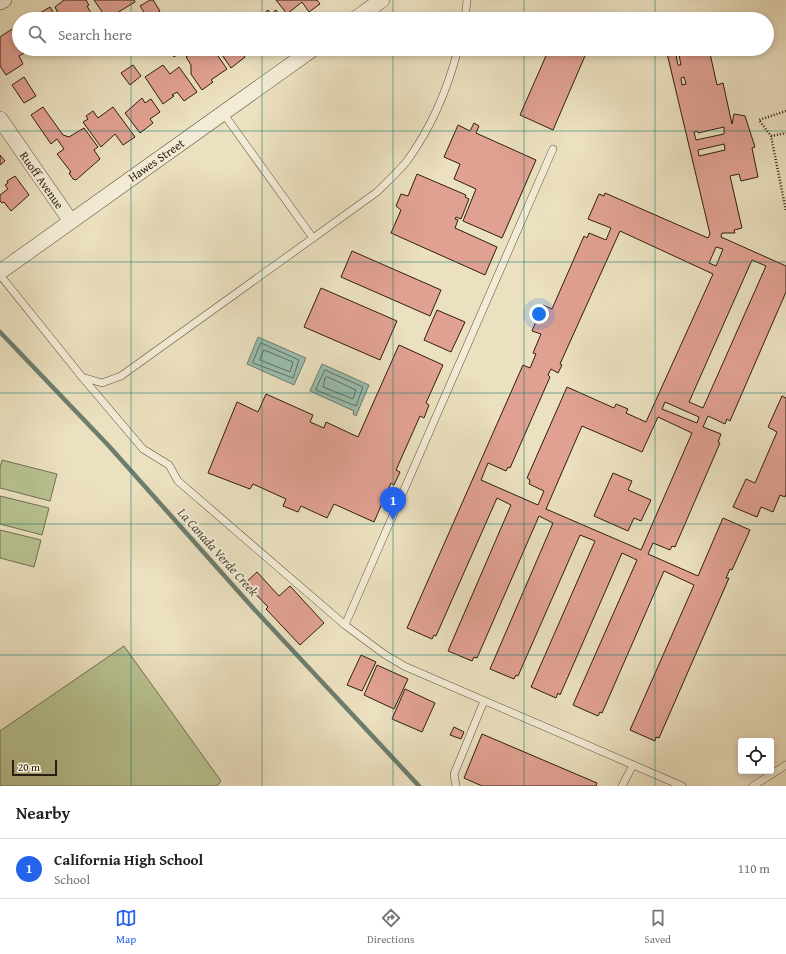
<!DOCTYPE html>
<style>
body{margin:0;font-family:"Gentium Book Plus",serif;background:#f2f2f2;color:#222}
.controls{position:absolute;right:12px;bottom:12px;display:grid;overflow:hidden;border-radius:4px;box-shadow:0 2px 6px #0003}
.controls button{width:36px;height:36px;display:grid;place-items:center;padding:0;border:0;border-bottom:1px solid #e0e0e0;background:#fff;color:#222;font:20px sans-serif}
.scale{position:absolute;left:12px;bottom:10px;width:45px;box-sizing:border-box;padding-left:4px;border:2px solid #2e1e0f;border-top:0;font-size:11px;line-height:14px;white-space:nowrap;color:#2e1e0f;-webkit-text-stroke:3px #f2ebd5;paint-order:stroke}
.you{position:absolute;left:539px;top:314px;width:14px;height:14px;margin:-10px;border:3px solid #fff;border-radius:50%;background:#1a73e8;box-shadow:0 0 0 6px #1a73e833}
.badge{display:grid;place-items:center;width:26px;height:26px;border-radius:50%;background:#2563eb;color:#fff;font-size:13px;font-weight:700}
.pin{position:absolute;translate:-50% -33px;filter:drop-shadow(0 1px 2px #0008)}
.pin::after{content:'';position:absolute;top:21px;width:14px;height:12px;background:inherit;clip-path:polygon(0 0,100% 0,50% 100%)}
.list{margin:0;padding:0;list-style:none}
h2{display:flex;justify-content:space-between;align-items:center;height:52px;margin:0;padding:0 16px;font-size:17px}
h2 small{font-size:13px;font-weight:400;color:#767676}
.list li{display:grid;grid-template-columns:26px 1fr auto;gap:12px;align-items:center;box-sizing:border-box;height:60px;padding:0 16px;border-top:1px solid #e0e0e0}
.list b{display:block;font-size:15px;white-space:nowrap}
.list p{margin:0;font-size:13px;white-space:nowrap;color:#767676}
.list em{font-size:13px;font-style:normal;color:#767676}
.icon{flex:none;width:22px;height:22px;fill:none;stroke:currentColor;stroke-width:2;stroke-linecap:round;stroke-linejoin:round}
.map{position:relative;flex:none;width:786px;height:786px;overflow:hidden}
.search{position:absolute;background:#fff;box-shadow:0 2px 6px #0003;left:12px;right:12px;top:12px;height:44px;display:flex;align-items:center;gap:10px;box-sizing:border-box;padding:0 14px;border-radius:22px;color:#767676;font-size:15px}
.sheet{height:112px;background:#fff}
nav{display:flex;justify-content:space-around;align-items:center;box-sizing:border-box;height:56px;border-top:1px solid #e0e0e0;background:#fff;font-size:11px;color:#767676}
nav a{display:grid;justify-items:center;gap:2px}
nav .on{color:#2563eb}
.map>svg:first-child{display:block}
.green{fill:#b8c291;stroke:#737050}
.water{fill:#99bdae;stroke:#6e7d6e}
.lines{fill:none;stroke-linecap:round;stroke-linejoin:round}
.shore{stroke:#646e5e;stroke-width:1}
.stream{stroke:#6e7d6e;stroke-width:4.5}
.building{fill:#e1a192;stroke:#2e1e0f;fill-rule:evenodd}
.lane-casing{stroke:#5d4e3b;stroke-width:8}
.street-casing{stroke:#5d4e3b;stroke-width:16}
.path{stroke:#2e1e0f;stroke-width:2.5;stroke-dasharray:1 2;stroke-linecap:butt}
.lane{stroke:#f2ebd5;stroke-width:7}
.street{stroke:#f2ebd5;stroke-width:15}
.grid{fill:none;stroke:#0f766e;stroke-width:1;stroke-opacity:0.55}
.labels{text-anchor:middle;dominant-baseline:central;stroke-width:4;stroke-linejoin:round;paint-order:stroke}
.street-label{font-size:12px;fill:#2e1e0f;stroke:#f2ebd5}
.water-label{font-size:13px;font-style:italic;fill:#4e4e3f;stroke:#f2ebd5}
</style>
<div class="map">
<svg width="786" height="786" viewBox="0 0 786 786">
<rect width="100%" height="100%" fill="#ebe0bf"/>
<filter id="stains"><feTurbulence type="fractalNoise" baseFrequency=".005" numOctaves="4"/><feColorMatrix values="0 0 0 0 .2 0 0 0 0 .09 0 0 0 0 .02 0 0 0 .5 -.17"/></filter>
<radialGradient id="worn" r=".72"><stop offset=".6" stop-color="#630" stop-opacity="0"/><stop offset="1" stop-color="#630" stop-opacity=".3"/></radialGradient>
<g class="green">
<path d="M2,460L57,474L50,501L0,488V468Z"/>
<path d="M0,496L49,508L42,535L0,524Z"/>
<path d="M0,530L41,540L34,567L0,558Z"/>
<path d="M124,646L221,781L217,786H0V731Z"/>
</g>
<g class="water">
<path d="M258,337L306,358L294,385L247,364Z"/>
<path d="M322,364L369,385L356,416L353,414L354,411L310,391Z"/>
</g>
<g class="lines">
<g class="shore">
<path d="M261,343L299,360L293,378L253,363Z"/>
<path d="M264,350L293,362L290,372L260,360Z"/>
<path d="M325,370L363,387L356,406L316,390Z"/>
<path d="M328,377L356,390L353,399L323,387L325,378Z"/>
</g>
<path class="stream" d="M0,332L108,445L254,609L419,786"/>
</g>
<g class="building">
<path d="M64,0H86L89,5L87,6L94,18L61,19L55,7Z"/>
<path d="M94,0H134L135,2L107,19Z"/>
<path d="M150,0H153L160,11L158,12L162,19L148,18L140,6Z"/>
<path d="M276,0H317L320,4L309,12L302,2L287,14Z"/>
<path d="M50,7L57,19H37L35,16Z"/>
<path d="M268,10L271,14L276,10L282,19H257Z"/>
<path d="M12,29L19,40V49H25L26,52L19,56L23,64L6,75L0,66V37Z"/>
<path d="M169,49H185L174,57Z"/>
<path d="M191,49H213L227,69L211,80L213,82L202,90L191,74V65L186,57L191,53L190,50Z"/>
<path d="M218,49H240L245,57L231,68Z"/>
<path d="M549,49H588L553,130L520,115Z"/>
<path d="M666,49H677L675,50L678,65H681L679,55L693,52L692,49H709L717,85L723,83L732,124L734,114L745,116L755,147L752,148L758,177L741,181L739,174L730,176L742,228L734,230L735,233H722L721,237L786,266V292L730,421L727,419L725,424L708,416L703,427L721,434L718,442L720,443L675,547L672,546L670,550L653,543L648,554L698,576L723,518L750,530L732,570L730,569L726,578H729L659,738L656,737L655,741L630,730L694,585L664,571L602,713L600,712L598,716L573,705L637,560L622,553L560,695L558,693L556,698L531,687L595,541L580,535L518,676L516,675L514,679L490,669L553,523L539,516L477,658L474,657L472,661L448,651L511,505L497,498L436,636L434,635L432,639L407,628L523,365L530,368L536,354L533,353L541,334L532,331L543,305L552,309L584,236L587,238L589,233L606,240L611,228L588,219L599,194L604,196L605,193L708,238L710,234ZM684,77L686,84L682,85L681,78ZM724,127V134L696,140L694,132L697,131L698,133ZM724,144L725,150L699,156L698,150ZM620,231L713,274L646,422L626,413L628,409L616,404L614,408L567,387L527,478L530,480L529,484L544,491L538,505L481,480L488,463L506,471L508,467L510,468L550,377L548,375L551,369L558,373L562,365L560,364ZM716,247L723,249L716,266L709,263ZM752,260L766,266L703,408L689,402ZM665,402L699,417L697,423L662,409ZM658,417L692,433L641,550L546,509L582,426L642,452Z"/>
<path d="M133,65L141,76L130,85L121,73Z"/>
<path d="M163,65L170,74L179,67L197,92L184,101L177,92L172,95L174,96L163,104L145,77Z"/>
<path d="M24,77L36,96L24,103L12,85Z"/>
<path d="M142,98L145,103L151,99L160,112L150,119L153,123L140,133L125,113Z"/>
<path d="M43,107L63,135L69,137L84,128L98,147L94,150L100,159L76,180L73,179L69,173L71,172L57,154L64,149L57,139L51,144L31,115Z"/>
<path d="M113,107L135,137L123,145L115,134L101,147L83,122L88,119L86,116L93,111L98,118Z"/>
<path d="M474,123L479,126L476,133L536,160L502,238L463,221L476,189L454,179L460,164L444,157L458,125L470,131Z"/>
<path d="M0,155L5,161L0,165Z"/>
<path d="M417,174L466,195L465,197L469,199L461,219L456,217L455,219L458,220L455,228L497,247L485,275L391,233L401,210L396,206L401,194L408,196Z"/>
<path d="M15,176L29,195L11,211L4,202L2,203L0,201V195L8,189L5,185L8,183L7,181Z"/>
<path d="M352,251L441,290L430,316L341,277Z"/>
<path d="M321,288L397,321L380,360L304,327Z"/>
<path d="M437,310L465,322L451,352L424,340Z"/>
<path d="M399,345L443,365L426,403L429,405L424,418L420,416L396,470L400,472L394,485L391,483L374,522L334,504L327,518L301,506L298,512L283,506L286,499L253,484L250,489L208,473L237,402L258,412L266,394L313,415L310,422L324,428L326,422L358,437Z"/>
<path d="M782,396L786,398V494L785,497L780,495L773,512L761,507L757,517L733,507L746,479L755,483L777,432L768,427Z"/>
<path d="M613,473L632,481L628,490L651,500L641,521L634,518L628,531L594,516Z"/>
<path d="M257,572L279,596L290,586L324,623L300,645L266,609L268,607L245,583Z"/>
<path d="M361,655L376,662L362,691L347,685Z"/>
<path d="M377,665L408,679L394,709L364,695Z"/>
<path d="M405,689L435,703L422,732L392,719Z"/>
<path d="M454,727L464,732L461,739L450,735Z"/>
<path d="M482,734L597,783L596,786H482L464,778Z"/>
</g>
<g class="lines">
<g class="lane-casing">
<g id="lane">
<path d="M465,19L467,0"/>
<path d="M223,113L313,238"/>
<path d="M0,275L82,377L143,449L169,465L178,481L345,625L384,654L404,666L682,786"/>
<path d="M82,377L102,383L121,376L377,192C387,182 398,172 407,161C431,128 448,88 458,49"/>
<path d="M345,625L553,149"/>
<path d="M456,786L454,774L484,701"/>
<path d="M622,786L633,765"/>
<path d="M753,786L786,765"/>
</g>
</g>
<g class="street-casing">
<g id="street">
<path d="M0,2L4,0"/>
<path d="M355,19L382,0"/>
<path d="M0,119L70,220"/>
<path d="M0,272L313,49"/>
</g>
</g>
<g class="path">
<path d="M786,111L759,120L771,136L786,211"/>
<path d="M771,136L786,133"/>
</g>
<use href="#lane" class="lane"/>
<use href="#street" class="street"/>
</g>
<path class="grid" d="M131,0V19M262,0V19M393,0V19M524,0V19M655,0V19M131,49V786M262,49V786M393,49V786M524,49V786M655,49V786M0,131H786M0,262H786M0,393H786M0,524H786M0,655H786"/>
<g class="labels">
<g class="street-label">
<text transform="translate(156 160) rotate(-35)">Hawes Street</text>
<text transform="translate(42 180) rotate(55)">Ruoff Avenue</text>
</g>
<g class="water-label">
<text transform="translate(218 552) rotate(48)">La Canada Verde Creek</text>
</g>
</g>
<rect width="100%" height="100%" filter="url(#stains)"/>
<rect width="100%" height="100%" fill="url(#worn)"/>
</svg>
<div class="controls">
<button><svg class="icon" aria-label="locate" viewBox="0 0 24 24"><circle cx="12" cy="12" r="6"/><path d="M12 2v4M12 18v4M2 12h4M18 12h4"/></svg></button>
</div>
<div class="scale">20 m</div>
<div class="you"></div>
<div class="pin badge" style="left:393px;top:520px">1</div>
<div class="search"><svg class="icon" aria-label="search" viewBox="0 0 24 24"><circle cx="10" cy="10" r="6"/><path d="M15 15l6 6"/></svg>Search here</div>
</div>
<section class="sheet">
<h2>Nearby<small></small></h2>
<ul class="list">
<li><span class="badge">1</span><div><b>California High School</b><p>School</p></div><em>110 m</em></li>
</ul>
</section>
<nav>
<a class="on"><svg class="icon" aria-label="map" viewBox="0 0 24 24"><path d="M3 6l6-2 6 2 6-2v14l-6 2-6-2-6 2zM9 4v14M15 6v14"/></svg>Map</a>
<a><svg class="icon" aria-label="directions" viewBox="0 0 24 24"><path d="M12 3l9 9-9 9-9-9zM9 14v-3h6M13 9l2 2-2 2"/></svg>Directions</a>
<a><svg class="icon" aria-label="saved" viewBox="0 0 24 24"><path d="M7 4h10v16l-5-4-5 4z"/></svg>Saved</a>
</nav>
